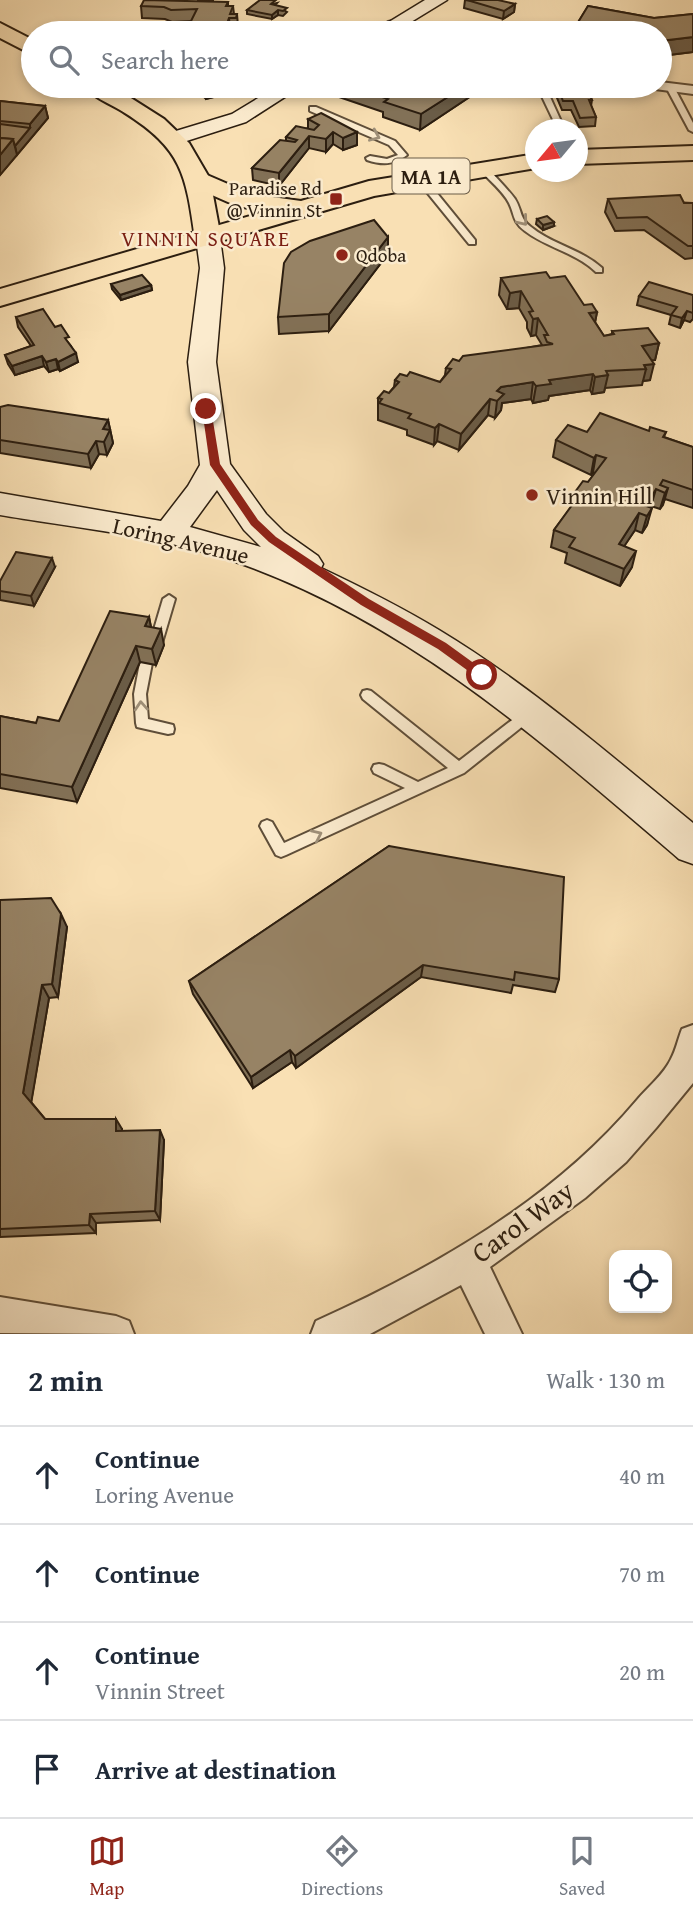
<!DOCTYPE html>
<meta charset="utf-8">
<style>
body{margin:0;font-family:"Gentium Book Plus",serif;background:#f2f2f3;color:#1f2937}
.controls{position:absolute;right:21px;bottom:21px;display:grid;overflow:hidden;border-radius:14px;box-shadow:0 4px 10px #0003}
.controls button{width:63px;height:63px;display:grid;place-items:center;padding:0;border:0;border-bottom:2px solid #e0e1e3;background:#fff;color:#1f2937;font:35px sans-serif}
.compass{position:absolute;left:525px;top:119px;width:63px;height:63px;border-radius:50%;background:#fff;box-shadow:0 4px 10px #0003;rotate:241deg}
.stop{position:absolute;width:21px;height:21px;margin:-16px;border:5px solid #8f2418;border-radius:50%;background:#fff}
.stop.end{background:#8f2418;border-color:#fff;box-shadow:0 2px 7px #0008}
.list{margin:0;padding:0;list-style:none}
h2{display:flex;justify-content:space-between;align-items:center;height:91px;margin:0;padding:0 28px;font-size:30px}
h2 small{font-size:23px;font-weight:400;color:#747a83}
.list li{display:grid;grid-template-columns:46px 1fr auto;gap:21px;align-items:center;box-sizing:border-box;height:98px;padding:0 28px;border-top:2px solid #e0e1e3}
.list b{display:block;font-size:26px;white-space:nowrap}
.list p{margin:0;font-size:23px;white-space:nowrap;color:#747a83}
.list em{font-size:23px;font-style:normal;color:#747a83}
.icon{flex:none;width:38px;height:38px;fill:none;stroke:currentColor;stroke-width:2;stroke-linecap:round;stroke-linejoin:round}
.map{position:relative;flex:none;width:693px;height:1334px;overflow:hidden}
.search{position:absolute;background:#fff;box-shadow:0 4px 10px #0003;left:21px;right:21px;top:21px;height:77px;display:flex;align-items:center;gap:18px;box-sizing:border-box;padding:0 24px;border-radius:38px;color:#747a83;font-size:26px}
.sheet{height:483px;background:#fff}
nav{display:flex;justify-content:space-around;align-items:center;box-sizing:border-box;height:98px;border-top:2px solid #e0e1e3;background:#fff;font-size:19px;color:#747a83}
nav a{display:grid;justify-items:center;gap:4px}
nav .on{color:#8f2418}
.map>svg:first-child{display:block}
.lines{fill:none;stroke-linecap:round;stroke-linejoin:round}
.lane-casing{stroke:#5f4e39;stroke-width:4}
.street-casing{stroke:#5f4e39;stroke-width:4}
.secondary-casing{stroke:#2c1e10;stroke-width:3}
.primary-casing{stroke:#2c1e10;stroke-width:4}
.highway-casing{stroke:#2c1e10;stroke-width:4}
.lane{fill:#fbebce;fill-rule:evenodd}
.street{fill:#fbebce;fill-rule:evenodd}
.secondary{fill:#fbebce;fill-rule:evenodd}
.primary{fill:#f9e0b4;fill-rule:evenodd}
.highway{fill:#f9e0b4;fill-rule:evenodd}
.wall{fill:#827157;stroke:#2c1e10;stroke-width:2}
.shaded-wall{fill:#6a5c47;stroke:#2c1e10;stroke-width:2}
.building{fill:#978365;stroke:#2c1e10;stroke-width:2}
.oneway{stroke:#9e8f78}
.route{fill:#8f2418}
.poi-dot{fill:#8f2418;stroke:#fbebce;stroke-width:2.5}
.labels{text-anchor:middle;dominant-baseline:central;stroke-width:5;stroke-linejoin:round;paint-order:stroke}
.far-poi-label{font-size:19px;fill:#2c1e10;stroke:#fbebce;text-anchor:end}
.shield{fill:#fbebce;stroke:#6a5c49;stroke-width:2}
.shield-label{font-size:21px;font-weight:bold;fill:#2c1e10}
.far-neighbourhood-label{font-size:21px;letter-spacing:2px;fill:#7a1f14;stroke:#fbebce}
.poi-label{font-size:23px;fill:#2c1e10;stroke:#fbebce;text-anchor:start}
.street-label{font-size:23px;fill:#2c1e10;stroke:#fbebce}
.near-street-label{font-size:28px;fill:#2c1e10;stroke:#fbebce}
</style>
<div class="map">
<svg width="693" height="1334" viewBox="0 0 693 1334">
<rect width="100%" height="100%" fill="#f9e0b4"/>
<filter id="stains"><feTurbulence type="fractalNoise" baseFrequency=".00286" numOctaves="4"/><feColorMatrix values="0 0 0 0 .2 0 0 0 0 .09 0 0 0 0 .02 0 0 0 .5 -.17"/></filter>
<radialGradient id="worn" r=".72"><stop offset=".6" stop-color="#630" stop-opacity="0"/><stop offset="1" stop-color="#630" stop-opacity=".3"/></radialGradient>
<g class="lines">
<g class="lane-casing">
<g id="lane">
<path d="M667,85L674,87L693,123V132L689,130L666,87Z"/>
<path d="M537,86H545L565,130H558Z"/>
<path d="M310,107H316L395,141L407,155C394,165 382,165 367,160L366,158L370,156L387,159L398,155L389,145L310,111Z"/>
<path d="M480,166H486C495,177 507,188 515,199C522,210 519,218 531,227C553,245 581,249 602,268V272H596C575,252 547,248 525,231C512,221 515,215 509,203C503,191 489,180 480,170Z"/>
<path d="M417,176H423L475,240V244H469L417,180Z"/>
<path d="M169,595L175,599L162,643L156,648L150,643L163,599Z"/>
<path d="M146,658L150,660L152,663L146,694L148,719L173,725L174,729L173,733L168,734L137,727L136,723L134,694L140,663L142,660Z"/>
<path d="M367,690L371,691L459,761L525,710H533L535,714L533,718L464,773L286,855L281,857L276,855L260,826L262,822L267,820L272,822L284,843L405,788L374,773L372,769L374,765L379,764L384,765L418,782L448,768L363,699L361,695L363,691Z"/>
</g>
</g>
<g class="street-casing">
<g id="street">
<path d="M393,21L423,30L425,33H405L388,28V22Z"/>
<path d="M660,82L693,86V94L655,89L653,86H660Z"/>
<path d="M693,1025V1083L656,1128L626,1162L585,1198L490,1267L522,1334H485L461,1285L370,1334H311L316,1321C434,1268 553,1200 637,1100C648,1087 664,1074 671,1059C676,1050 678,1039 682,1029Z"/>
<path d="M0,1297L116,1316L129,1321L134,1334L0,1333Z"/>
</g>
</g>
<g class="secondary-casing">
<g id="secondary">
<path d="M425,0H447L393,33H371Z"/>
<path d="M278,86H302L246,122L174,145L166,144L163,139L166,134L232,114Z"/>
<path d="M208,231L217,233L220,238L224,268L216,362L230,464L266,514L284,532L318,556L323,564L321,568C361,587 401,607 439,630C530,685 611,756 693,823V864L679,859C542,742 407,621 233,561C159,536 78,528 0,515V493L161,521L188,486L200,465L188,362L200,268L196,238L199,233ZM217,490L244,530L261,547L190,527Z"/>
</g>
</g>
<g class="primary-casing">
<g id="primary">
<path d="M0,23L33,40V55L0,38Z"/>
<path d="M85,86H112L164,119L189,143L210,179L221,238L217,244L208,246L199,244L195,238C186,174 182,149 125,113C113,105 93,98 85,86Z"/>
</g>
</g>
<g class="highway-casing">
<g id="highway">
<path d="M693,146V160L578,164V150Z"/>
<path d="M536,154V168L374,196L0,306V289L267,211L237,206L189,185L186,180L189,175L198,173L207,175L251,194L301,201L369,181Z"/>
</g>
</g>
<use href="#lane" class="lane"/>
<use href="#street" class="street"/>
<use href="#secondary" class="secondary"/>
<use href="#primary" class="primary"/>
<use href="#highway" class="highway"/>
</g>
<g class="wall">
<path d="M198,0H213V1L228,2V6H233L234,14H237L238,26L237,30L230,29L228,33H190L189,25L191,21L172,22L165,19L142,18L141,6L198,1Z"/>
<path d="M465,0L515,4L514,12L503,19L464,8Z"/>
<path d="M277,3L275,5L287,12L283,16L278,15L272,19L247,14V10Z"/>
<path d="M588,6L654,18L693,14V52L660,56V33H576L577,24Z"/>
<path d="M192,86H232H230V93L206,99Z"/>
<path d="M339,86H486L420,130L383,117V112L339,97Z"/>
<path d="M556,86H585L592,100L591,106L596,117L595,126L579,127L571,110H562L555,93Z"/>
<path d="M0,101L45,106L48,118L0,175Z"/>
<path d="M308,119L357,132V145L343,150L333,144L326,152L309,148L279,186L253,180L252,168L286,141V137L308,128Z"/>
<path d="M608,199L693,203V258L685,259L644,230L615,231L605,212Z"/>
<path d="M537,219L554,226L543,230L536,224Z"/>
<path d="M388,254L329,331L279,334L278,317Z"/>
<path d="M501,278H550L584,305L597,312L595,322L604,336L612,334V331L659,343L655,360H652L650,380L643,381L642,385L605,388L604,392L592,394L590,390L549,396L548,400L533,403L531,399L502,403L501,410L495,418L488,415L459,450L437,441L434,445L407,435V430L378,420V398L389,393L394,387L395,380L407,376L440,382L445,375L446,368L459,361L542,345L536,335L531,336L527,328V322L519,308L507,309L499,295Z"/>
<path d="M111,284L151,285L152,290L121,300L112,289Z"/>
<path d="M693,295V319L690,322L684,320L680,328L669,324L671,315L637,305L639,296Z"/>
<path d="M16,317L55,327L71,346L78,362L60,371L58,369L49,372L44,366L15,375L8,364L5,355L31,346L18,327Z"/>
<path d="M0,407L108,420L113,443L107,455L99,454L91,468L0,453Z"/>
<path d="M649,431L666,432L664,437L693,447V508L665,499L660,509L651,506L647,525L642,533L635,530L624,546L632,567L620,586L565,563L567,553L551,547L554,530L572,506L575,492L588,482L595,473L593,472L591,475L553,457L556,440L587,432Z"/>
<path d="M55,567L34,606L0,600V581Z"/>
<path d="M149,617L151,627L164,645L156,665L140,662L77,802L0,788V716L36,723L59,721Z"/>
<path d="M389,846L559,979L555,992L513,985L511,993L421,977L296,1068L292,1062L253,1088L193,994L189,981Z"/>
<path d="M0,900L67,927L58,997L49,998L31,1102L45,1119L122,1129V1131L164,1140L160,1220L96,1223V1233L0,1237Z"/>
</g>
<g class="shaded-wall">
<path d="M515,4L514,12L503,19L504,11Z"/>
<path d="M278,10V15L272,19V15Z"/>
<path d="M229,18L230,29L228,33H226V26Z"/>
<path d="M693,37V52L660,56V41Z"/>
<path d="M205,86H232H230V93L206,99Z"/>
<path d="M465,86H486L420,130L421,114Z"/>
<path d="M45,106L48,118L17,155L15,146L30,128V124Z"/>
<path d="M333,132V144L326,152V139Z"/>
<path d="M357,132V145L343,150V138Z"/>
<path d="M309,136V148L279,186V173Z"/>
<path d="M13,139L17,155L0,175V155Z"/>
<path d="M554,222V226L543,230V225Z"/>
<path d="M388,237V254L329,331V314Z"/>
<path d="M151,285L152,290L121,300L120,295Z"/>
<path d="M521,291L519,308L507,309L510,293Z"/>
<path d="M687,311L684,320L680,328L682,318Z"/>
<path d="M597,312L594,328L589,313Z"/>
<path d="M538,318L536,335L531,336L533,319Z"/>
<path d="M659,343L655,360L638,362L642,346Z"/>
<path d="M76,353L78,362L60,371L58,362Z"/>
<path d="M42,356L44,366L15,375L12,366Z"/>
<path d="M56,359L58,369L49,372L46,362Z"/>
<path d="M654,364L650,380L643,381L646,369L644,365Z"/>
<path d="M593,374L590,390L549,396L548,400L533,403L536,386L549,380Z"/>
<path d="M608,375L604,392L592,394L595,377Z"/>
<path d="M533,382L531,399L502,403L501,410L495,418L497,401V391L501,387Z"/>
<path d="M490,399L488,415L459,450L461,434Z"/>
<path d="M108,420L113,443L107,455L104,442L103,429Z"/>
<path d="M439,424L437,441L434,445L435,428Z"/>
<path d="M96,441L99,454L91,468L88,454Z"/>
<path d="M596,455L593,472L591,475L594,458Z"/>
<path d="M668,488L663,505L660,509L665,493Z"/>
<path d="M656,489L651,506L645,516L646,506Z"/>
<path d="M652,508L647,525L642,533L647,516Z"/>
<path d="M639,513L635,530L615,560L619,544Z"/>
<path d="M636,551L632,567L620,586L624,569Z"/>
<path d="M52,558L55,567L34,606L31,596Z"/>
<path d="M149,617L152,633L145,626Z"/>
<path d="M161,629L164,645L156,665L152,649Z"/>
<path d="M136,646L140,662L77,802L72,787Z"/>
<path d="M61,914L67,927L58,997L52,984Z"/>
<path d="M423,965L421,977L296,1068L295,1056Z"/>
<path d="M42,985L49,998L31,1104L23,1093Z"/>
<path d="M290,1050L292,1062L253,1088L251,1077Z"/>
<path d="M116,1119L122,1129L121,1142L116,1131Z"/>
<path d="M160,1130L164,1140L160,1220L155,1211Z"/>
<path d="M90,1214L96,1223V1233L89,1225Z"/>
</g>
<g class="building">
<path d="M144,0L228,2L226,6H233L230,14H237L236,18H229L226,26L189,25L197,9L171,10L164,7L141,6Z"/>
<path d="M198,0H212L211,1H198Z"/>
<path d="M260,0H276L271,4L287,8L283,11L278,10L272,15L247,10Z"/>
<path d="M467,0H498L515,4L504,11Z"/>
<path d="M588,6L654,18L693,14V37L660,41V33H618L577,24Z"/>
<path d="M350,86H465L421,114L384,102L388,99Z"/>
<path d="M557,86H585L592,100H589L596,117L580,118L573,101H563Z"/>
<path d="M0,101L45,106L30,124L0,121Z"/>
<path d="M321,113L357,132L343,138L333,132L326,139L309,136L279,173L252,168L280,140L295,142L297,140L286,137L296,126L314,130L319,125L308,119Z"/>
<path d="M0,124L30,128L15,146L13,139L0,138Z"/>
<path d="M0,138L13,139L0,155Z"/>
<path d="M680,195L684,203H693V246H688L647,217L617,218L608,199Z"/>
<path d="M547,216L554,222L543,225L537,219Z"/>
<path d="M374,220L388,237L329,314L278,317L284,263L291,252L310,241Z"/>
<path d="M546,272L550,278L565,276L584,305L592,304L597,312L589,313L604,336L614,334L612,331L648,328L659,343L642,346L654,364L644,365L646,369L606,371L608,375L595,377L593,374L549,380L551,384L536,386L533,382L501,387L497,391L504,394L497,401L490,399L461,434L439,424L435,428L408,418L411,414L379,403L382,399L378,398L384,391L389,393L399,382L395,380L400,374L407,376L410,372L440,382L451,369L446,368L453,359L459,361L463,356L553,344L547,342L544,335H548L538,318L533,319L529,312L533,311L521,291L510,293L501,278Z"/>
<path d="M142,275L151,285L120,295L111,284Z"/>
<path d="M649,282L693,295V313L687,311L682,318L671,315L677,307L639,296Z"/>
<path d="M43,309L55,327L61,325L69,337L65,338L76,353L58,362L56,359L46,362L42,356L12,366L5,355L34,345L16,317Z"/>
<path d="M8,405L108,420L103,429L110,430L104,442L96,441L88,454L0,440V407Z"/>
<path d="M600,413L649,431L650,427L666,432L663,437L693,447V490L663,480L660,485L668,488L665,493L656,489L646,506L652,508L647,516L639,513L619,544L636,551L624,569L569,547L575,538L554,530L580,494L575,492L583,481L588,482L606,458L596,455L594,458L556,440L568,425L587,432Z"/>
<path d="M16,552L52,558L31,596L0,591V581Z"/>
<path d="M110,611L149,617L145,626L161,629L152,649L136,646L72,787L0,774V716L36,723L38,717L59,721Z"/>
<path d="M389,846L564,877L559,979L515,972L514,980L423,965L295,1056L290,1050L251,1077L189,981Z"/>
<path d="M51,898L61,914L52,984L42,985L23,1093L45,1119H116V1131L160,1130L155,1211L90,1214L89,1225L0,1229V900Z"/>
</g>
<defs><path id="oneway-chevron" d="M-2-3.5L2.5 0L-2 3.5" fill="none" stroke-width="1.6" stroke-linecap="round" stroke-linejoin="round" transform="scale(1.75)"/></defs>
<g class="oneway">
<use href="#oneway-chevron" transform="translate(375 136) rotate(23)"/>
<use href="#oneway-chevron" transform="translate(523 221) rotate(51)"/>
<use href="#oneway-chevron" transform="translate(141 706) rotate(-94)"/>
<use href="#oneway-chevron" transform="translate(317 835) rotate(-25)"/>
</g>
<path class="route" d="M206,406L211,409L220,464L258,520L276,537L369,599L446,643L486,672V678H478L438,649L361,605L269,542L251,525L210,465L202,409Z"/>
<g class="poi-dot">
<rect x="329" y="192" width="14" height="14" rx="3.5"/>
<circle cx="342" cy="255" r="7"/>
<circle cx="532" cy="495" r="7"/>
</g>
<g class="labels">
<g class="far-poi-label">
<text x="322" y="188">Paradise Rd<tspan x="322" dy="22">@ Vinnin St</tspan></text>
<text x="356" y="255" text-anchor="start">Qdoba</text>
</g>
<rect class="shield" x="392.5" y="158.5" width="77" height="35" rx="5"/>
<g class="shield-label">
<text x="431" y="176">MA 1A</text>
</g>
<g class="far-neighbourhood-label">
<text x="206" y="238">VINNIN SQUARE</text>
</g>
<g class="poi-label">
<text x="546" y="495">Vinnin Hill</text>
</g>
<g class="street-label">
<text transform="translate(181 540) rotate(13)">Loring Avenue</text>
</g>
<g class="near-street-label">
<text transform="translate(522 1221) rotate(-36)">Carol Way</text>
</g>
</g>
<rect width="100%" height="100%" filter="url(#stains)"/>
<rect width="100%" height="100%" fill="url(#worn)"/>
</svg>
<div class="controls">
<button><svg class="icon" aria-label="locate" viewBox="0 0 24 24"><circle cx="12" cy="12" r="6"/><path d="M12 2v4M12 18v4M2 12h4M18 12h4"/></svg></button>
</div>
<svg class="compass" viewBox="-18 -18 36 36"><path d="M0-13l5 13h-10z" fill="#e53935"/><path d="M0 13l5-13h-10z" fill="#747a83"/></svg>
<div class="stop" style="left:482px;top:675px"></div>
<div class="stop end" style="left:206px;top:409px"></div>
<div class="search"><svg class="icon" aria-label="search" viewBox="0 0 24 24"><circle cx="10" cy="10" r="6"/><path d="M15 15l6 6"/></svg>Search here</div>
</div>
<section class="sheet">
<h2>2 min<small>Walk · 130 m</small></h2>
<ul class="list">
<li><svg class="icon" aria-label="ahead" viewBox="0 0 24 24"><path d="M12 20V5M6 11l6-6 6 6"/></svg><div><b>Continue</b><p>Loring Avenue</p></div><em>40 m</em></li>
<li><svg class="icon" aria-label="ahead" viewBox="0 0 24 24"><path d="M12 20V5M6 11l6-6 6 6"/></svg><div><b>Continue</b></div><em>70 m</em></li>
<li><svg class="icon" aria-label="ahead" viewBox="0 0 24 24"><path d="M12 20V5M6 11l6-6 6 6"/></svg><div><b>Continue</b><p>Vinnin Street</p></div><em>20 m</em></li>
<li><svg class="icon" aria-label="arrive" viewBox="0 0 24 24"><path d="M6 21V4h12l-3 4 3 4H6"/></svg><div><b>Arrive at destination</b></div></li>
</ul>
</section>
<nav>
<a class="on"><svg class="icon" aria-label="map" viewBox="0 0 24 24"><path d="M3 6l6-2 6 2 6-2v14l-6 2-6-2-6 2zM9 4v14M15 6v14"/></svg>Map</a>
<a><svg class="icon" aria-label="directions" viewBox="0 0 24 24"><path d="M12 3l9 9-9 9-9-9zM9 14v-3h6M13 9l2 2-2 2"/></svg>Directions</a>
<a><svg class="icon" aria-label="saved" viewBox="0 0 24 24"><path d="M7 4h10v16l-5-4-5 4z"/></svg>Saved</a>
</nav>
